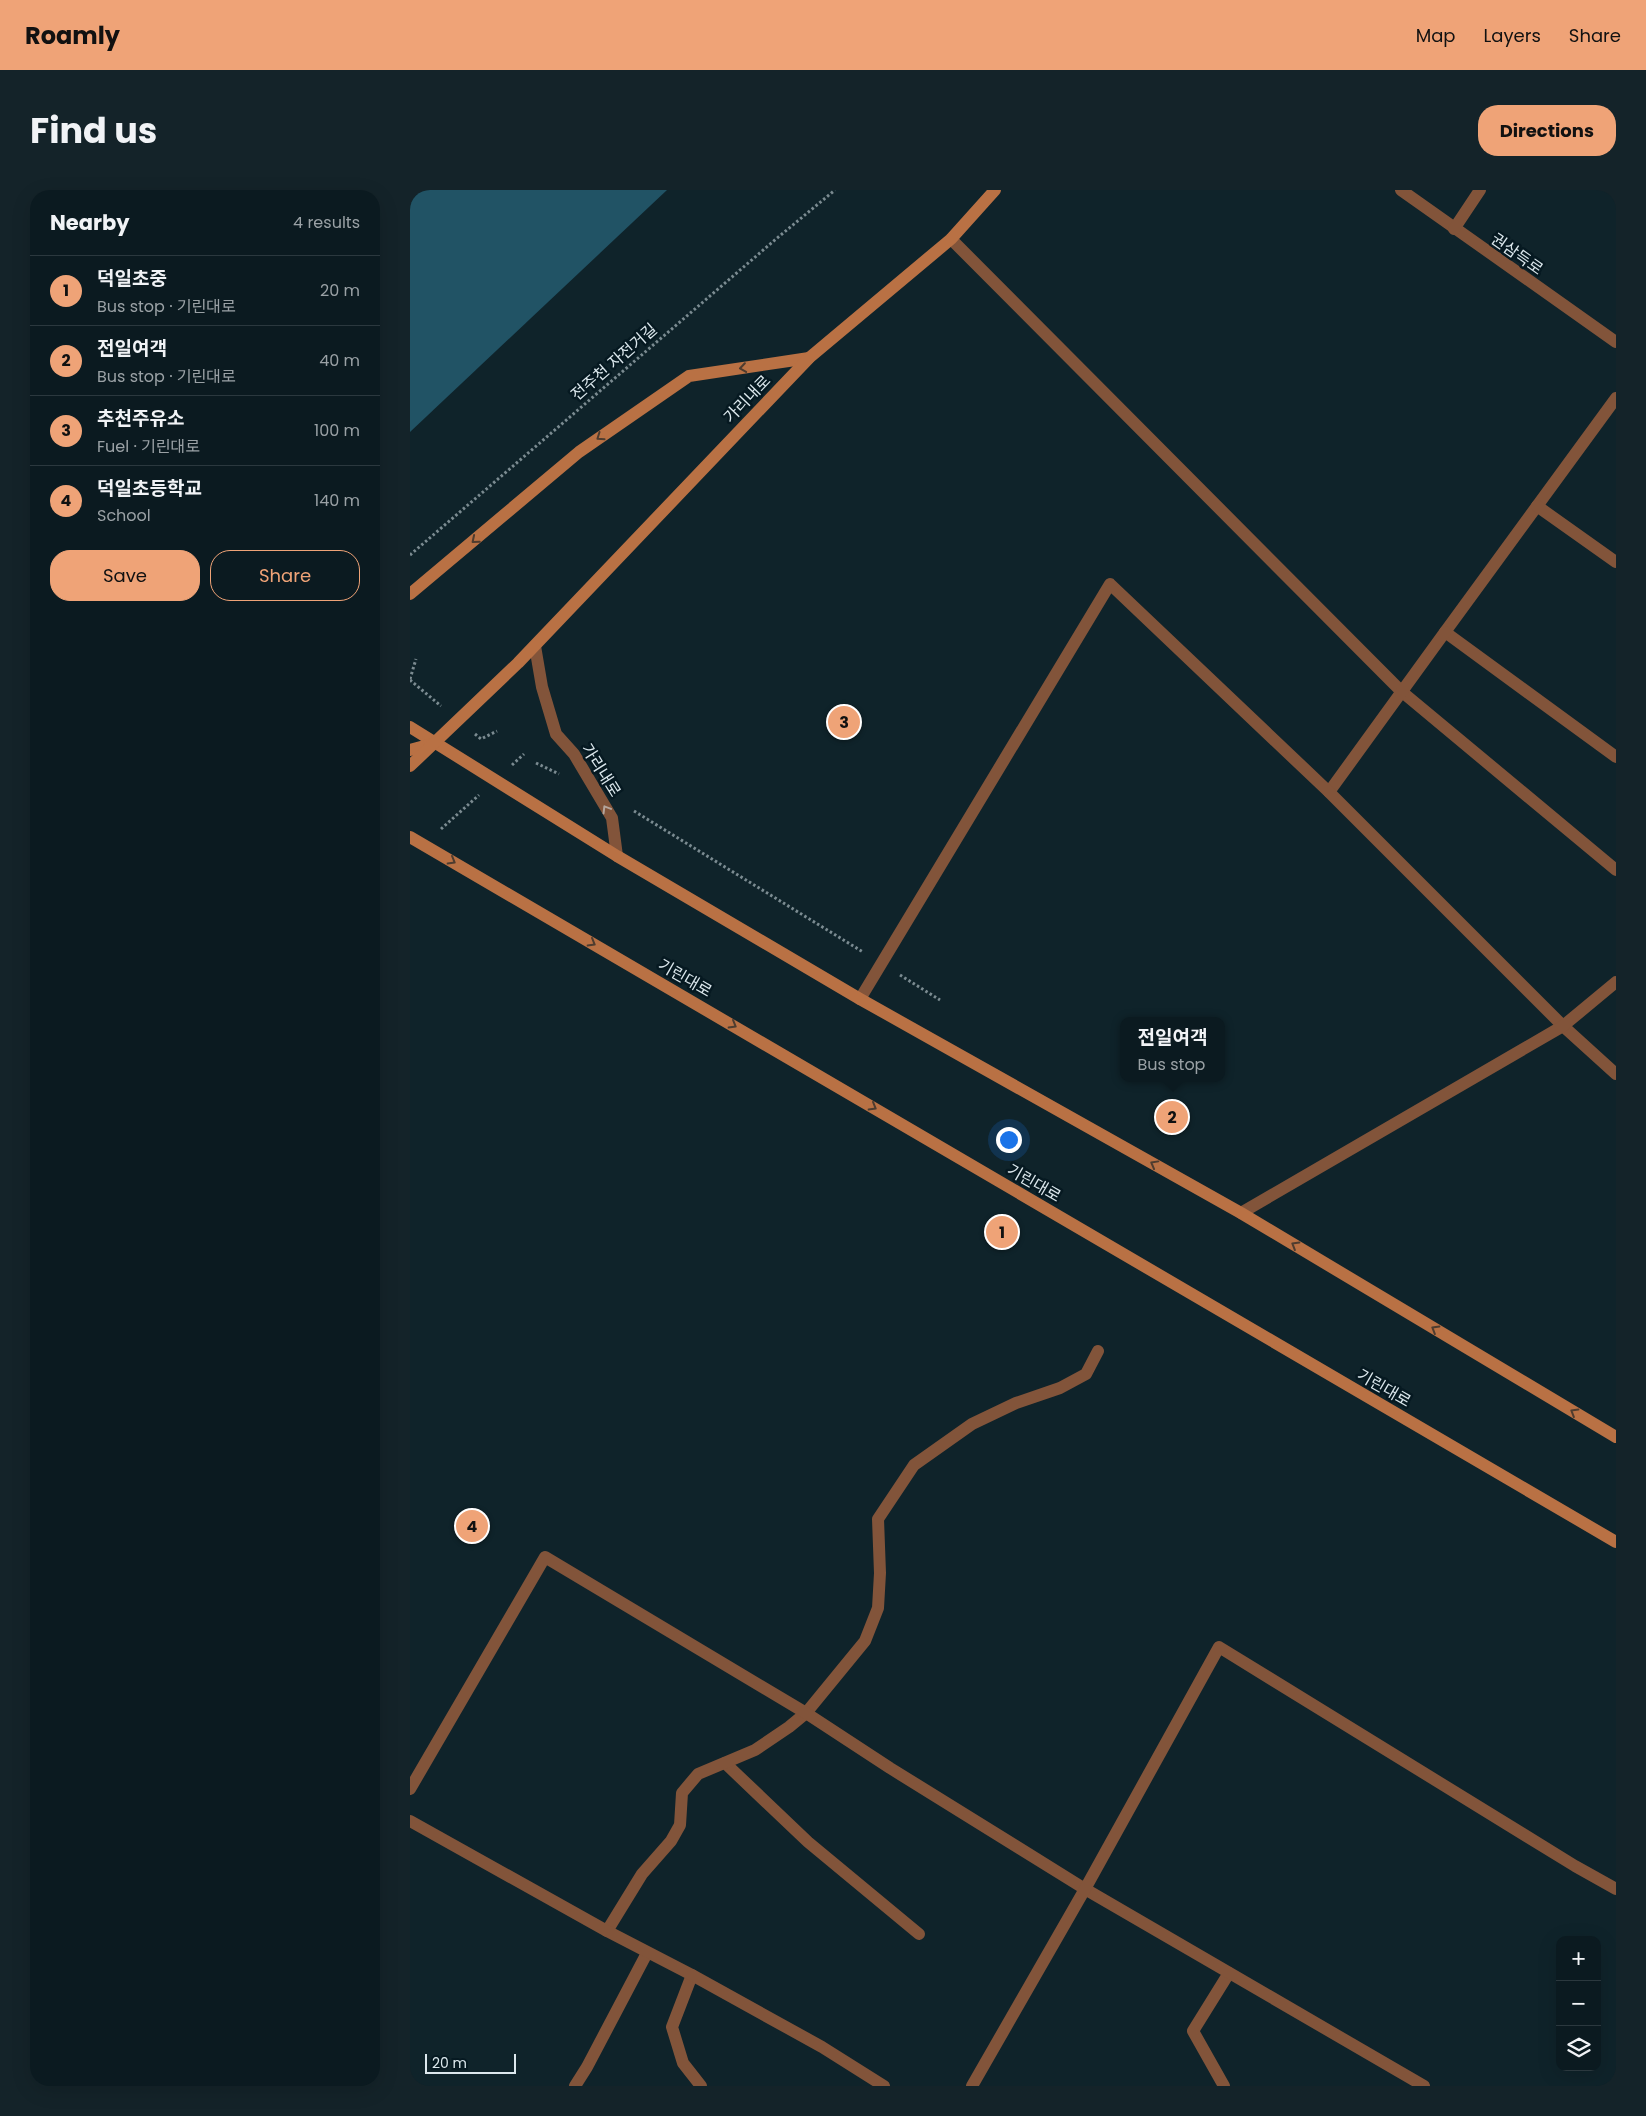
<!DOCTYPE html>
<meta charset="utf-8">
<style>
body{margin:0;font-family:Poppins,"Noto Sans KR",sans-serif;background:#142329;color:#f1f3f6}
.controls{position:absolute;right:15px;bottom:15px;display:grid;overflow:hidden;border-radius:10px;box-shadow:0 5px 20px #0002}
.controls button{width:45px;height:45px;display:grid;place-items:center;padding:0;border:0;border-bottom:1px solid #2b383e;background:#0b1a20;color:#f1f3f6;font:25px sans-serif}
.scale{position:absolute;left:15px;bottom:12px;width:91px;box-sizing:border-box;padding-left:5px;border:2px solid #dce8ed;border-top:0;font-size:14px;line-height:18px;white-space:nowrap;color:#dce8ed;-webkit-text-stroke:4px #061921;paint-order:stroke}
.you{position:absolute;left:598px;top:949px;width:18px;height:18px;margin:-12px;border:4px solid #fff;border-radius:50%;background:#1a73e8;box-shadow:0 0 0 8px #1a73e833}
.badge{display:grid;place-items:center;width:32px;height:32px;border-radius:50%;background:#efa377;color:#111;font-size:16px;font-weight:700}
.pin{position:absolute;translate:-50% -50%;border:2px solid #fff;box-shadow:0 1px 5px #0006}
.popup{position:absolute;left:710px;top:827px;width:105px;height:65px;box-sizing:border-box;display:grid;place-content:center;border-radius:10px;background:#0b1a20;filter:drop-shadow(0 1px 4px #0005);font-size:16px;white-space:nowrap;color:#9aa1a5}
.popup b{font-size:19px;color:#f1f3f6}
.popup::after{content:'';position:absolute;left:50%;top:100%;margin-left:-10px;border:10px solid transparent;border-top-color:#0b1a20}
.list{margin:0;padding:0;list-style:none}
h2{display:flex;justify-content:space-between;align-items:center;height:65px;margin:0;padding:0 20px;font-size:21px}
h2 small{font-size:16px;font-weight:400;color:#9aa1a5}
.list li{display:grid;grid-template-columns:32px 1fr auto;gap:15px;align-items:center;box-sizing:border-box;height:70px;padding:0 20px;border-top:1px solid #2b383e}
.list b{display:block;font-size:19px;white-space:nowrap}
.list p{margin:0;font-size:16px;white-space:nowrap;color:#9aa1a5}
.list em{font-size:16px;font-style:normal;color:#9aa1a5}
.actions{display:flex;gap:10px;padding:15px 20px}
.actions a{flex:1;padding:11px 0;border:1px solid #efa377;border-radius:20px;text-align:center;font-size:18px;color:#efa377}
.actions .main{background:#efa377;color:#111}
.icon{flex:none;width:28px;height:28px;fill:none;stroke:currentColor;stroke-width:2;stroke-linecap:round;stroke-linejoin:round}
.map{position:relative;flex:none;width:1206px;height:1896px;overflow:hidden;border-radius:20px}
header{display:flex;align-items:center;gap:30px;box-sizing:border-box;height:70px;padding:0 25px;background:#efa377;color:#111}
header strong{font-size:24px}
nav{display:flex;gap:28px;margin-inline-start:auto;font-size:18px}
.intro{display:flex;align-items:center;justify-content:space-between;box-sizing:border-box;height:120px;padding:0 30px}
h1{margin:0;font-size:35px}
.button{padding:12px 22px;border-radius:20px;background:#efa377;color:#111;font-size:18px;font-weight:700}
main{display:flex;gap:30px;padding:0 30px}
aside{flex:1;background:#0b1a20;border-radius:20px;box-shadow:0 5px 20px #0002}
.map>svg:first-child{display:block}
.water{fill:#215365}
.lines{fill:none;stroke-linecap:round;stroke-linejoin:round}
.path{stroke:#7b8b91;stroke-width:3;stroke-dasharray:2.5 2.5;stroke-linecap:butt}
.lane{stroke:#82543a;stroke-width:12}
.street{stroke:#82543a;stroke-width:12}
.secondary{stroke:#b97144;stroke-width:12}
.oneway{stroke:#4e3c2f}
.oneway2{stroke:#b4a59c}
.labels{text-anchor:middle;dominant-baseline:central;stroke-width:5;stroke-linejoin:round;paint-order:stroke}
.street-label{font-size:16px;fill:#dce8ed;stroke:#061921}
</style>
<header>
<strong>Roamly</strong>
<nav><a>Map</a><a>Layers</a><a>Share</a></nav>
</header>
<div class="intro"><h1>Find us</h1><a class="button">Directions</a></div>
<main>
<aside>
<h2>Nearby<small>4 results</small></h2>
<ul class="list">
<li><span class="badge">1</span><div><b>덕일초중</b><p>Bus stop · 기린대로</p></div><em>20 m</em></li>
<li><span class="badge">2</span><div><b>전일여객</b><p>Bus stop · 기린대로</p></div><em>40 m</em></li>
<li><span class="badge">3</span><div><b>추천주유소</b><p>Fuel · 기린대로</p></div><em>100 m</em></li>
<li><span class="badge">4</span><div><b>덕일초등학교</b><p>School</p></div><em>140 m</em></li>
</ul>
<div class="actions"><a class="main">Save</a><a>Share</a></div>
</aside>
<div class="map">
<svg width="1206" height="1896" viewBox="0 0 1206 1896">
<rect width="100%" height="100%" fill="#0f232a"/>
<path class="water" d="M0,0H257L0,242Z"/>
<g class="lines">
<g class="path">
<path d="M0,365L366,49L425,0"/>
<path d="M0,489L6,469"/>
<path d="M0,490L31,516"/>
<path d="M65,544L71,549L87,541"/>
<path d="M126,573L149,584"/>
<path d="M102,575L114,564"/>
<path d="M224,621L453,762"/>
<path d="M31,639L69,605"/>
<path d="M490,785L530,810"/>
</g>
<g class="lane">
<path d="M315,1573L398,1652L509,1744"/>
<path d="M197,1741L232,1684L261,1651L270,1635L272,1603L288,1584L345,1560L379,1537L396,1523L455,1451L468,1418L470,1383L468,1329L504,1275L562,1234L606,1213L650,1198L676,1184L688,1161"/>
<path d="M282,1785L262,1837L273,1873L291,1896"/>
<path d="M165,1896L177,1877L237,1763"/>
<path d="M814,1896L783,1841L819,1783"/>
</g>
<g class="street">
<path d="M991,0L1206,152"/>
<path d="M1044,39L1070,0"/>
<path d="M541,49L991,501L1206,680"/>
<path d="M1206,208L1035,442L1206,567"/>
<path d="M1127,316L1206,372"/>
<path d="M125,456L132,497L146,544L164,564L202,628L207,666"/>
<path d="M919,602L1035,442"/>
<path d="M450,809L700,394L919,602L1153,836L1206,884"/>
<path d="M831,1023L1153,836L1206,792"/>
<path d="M0,1599L135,1367L396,1523L480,1578L675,1699L1014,1896"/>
<path d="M0,1631L197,1741L282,1785L412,1857L474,1896"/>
<path d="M562,1896L675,1699L809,1457L1165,1676L1206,1699"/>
</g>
<g class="secondary">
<path d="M0,404L169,262L279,186L399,168"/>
<path d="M0,537L207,666L450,809L831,1023L1206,1247"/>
<path d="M0,560L22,554"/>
<path d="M0,576L108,473L399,168L541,49L585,0"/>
<path d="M0,647L1206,1352"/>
</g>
</g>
<defs><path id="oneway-chevron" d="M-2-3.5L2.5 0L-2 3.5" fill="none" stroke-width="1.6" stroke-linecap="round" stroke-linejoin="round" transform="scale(1.25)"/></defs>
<g class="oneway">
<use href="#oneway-chevron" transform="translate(333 178) rotate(172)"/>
<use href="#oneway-chevron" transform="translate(190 247) rotate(145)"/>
<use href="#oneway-chevron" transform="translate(65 350) rotate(140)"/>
<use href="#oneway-chevron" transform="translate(42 671) rotate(30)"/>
<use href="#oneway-chevron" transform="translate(182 753) rotate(30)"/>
<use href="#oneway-chevron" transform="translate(323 835) rotate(30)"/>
<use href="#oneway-chevron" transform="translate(463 917) rotate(30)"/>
<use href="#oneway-chevron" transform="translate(744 974) rotate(-151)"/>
<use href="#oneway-chevron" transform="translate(885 1055) rotate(-149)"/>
<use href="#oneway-chevron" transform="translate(1025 1139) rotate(-149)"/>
<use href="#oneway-chevron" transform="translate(1164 1222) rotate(-149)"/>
</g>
<use class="oneway2" href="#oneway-chevron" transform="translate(196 619) rotate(-121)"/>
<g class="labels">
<g class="street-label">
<text transform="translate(1107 64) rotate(35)">권삼득로</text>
<text transform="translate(204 172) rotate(-41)">전주천 자전거길</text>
<text transform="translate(337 209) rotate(-46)">가리내로</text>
<text transform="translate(191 580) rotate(58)">가리내로</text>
<text transform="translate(275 788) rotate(30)">기린대로</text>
<text transform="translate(624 993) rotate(30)">기린대로</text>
<text transform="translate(974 1198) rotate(30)">기린대로</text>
</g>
</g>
</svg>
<div class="controls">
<button>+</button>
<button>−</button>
<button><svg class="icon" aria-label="layers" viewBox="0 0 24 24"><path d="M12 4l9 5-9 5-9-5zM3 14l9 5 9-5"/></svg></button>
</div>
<div class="scale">20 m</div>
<div class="you"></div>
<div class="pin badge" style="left:592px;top:1042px">1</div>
<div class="pin badge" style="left:762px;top:927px">2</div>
<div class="popup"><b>전일여객</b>Bus stop</div>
<div class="pin badge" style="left:434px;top:532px">3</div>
<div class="pin badge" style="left:62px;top:1336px">4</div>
</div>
</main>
